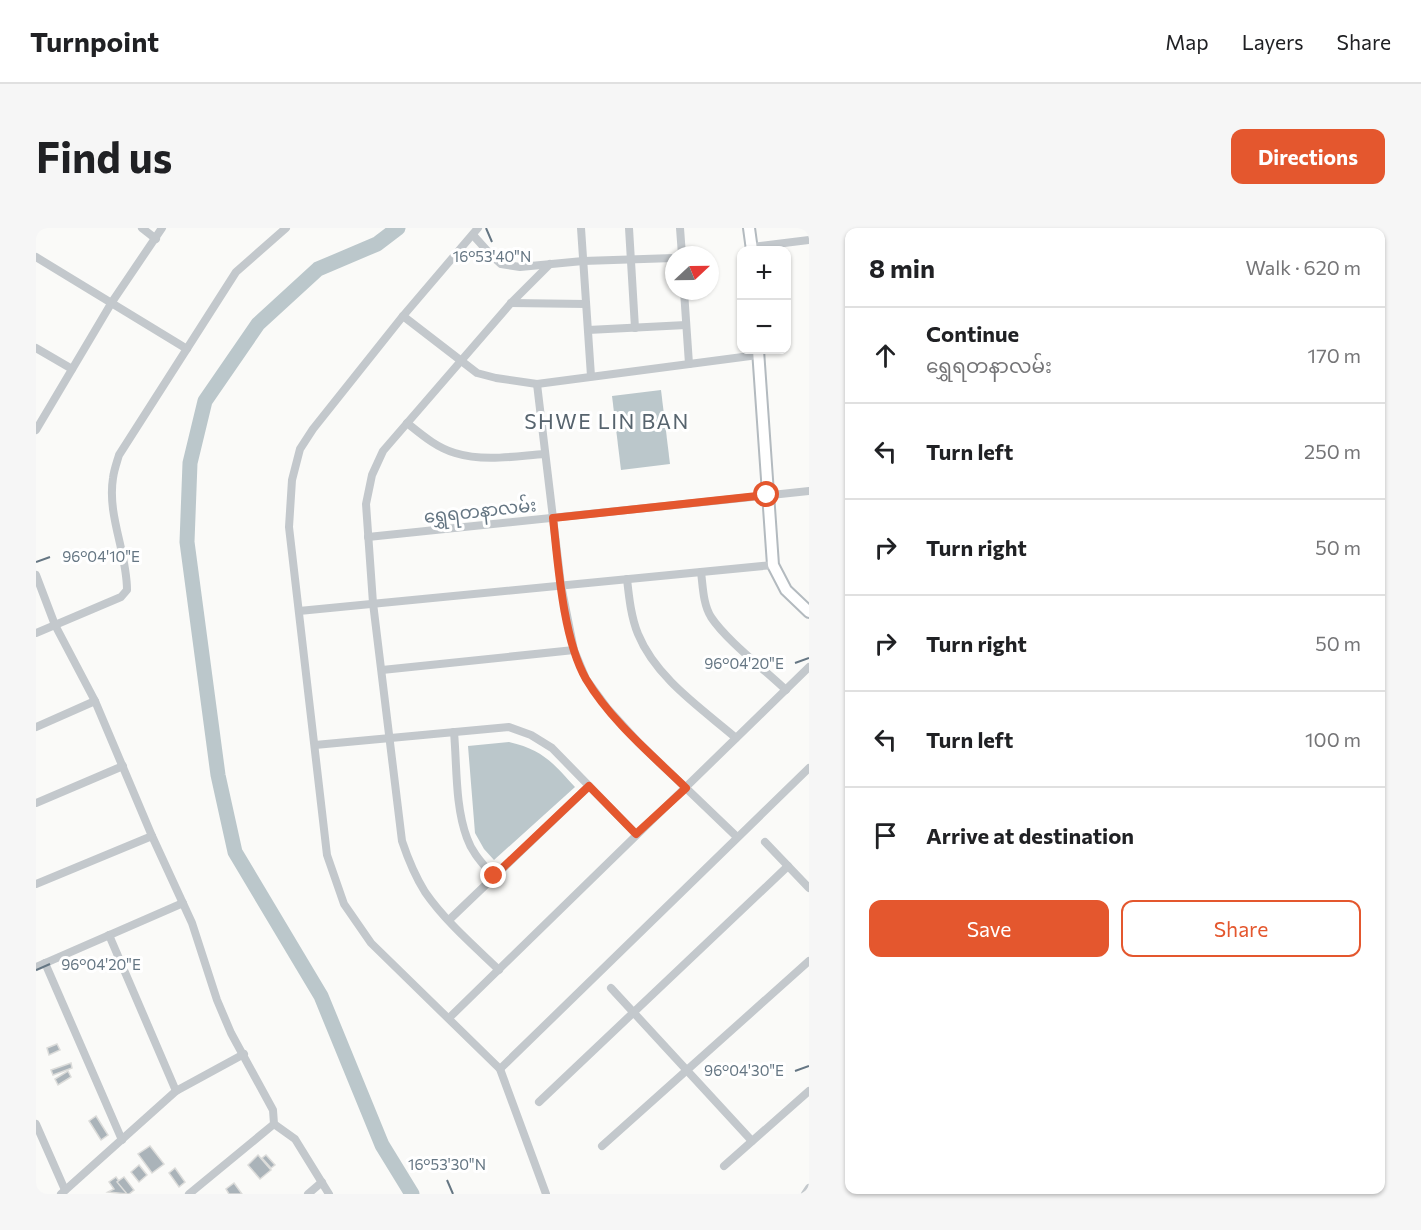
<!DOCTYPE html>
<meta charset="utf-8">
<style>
body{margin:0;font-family:Commissioner,"Noto Sans Myanmar",sans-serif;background:#f6f6f6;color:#202124}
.controls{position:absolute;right:18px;top:18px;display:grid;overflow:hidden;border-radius:12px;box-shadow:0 2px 4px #0004}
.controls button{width:54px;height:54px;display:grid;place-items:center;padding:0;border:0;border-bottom:2px solid #e0e0e0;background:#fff;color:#202124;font:30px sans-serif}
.compass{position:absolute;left:629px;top:18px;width:54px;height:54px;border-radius:50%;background:#fff;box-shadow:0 2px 4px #0004;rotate:68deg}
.stop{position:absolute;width:18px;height:18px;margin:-14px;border:4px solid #e4572e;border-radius:50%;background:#fff}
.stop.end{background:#e4572e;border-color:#fff;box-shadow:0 2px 6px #0008}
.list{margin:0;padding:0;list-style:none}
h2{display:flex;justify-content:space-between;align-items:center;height:78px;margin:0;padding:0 24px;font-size:26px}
h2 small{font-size:20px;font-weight:400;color:#757577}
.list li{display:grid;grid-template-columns:39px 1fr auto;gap:18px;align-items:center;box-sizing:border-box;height:96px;padding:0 24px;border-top:2px solid #e0e0e0}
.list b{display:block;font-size:22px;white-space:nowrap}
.list p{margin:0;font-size:20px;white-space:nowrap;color:#757577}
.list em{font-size:20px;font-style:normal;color:#757577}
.actions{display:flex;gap:12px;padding:18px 24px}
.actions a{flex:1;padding:14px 0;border:2px solid #e4572e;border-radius:12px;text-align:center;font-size:21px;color:#e4572e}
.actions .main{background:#e4572e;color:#fff}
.icon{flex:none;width:33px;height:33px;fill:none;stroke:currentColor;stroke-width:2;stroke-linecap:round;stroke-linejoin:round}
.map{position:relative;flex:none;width:773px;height:966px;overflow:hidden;border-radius:12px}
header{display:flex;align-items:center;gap:36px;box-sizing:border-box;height:84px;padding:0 30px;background:#fff;border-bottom:2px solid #e0e0e0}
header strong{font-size:28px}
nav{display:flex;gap:33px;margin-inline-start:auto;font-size:21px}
.intro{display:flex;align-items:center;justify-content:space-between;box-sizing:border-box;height:144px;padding:0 36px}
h1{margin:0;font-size:42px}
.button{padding:15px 27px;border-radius:12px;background:#e4572e;color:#fff;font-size:21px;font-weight:700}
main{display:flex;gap:36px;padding:0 36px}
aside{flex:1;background:#fff;border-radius:12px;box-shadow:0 2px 4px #0004}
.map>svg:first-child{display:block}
.water{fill:#bbc7cb}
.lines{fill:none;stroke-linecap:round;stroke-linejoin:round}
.river{stroke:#bbc7cb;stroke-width:15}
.building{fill:#aab3b9;stroke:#dcdcda;stroke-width:1.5}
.secondary-casing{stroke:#b3babf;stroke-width:14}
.street{stroke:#c3c8cc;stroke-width:8}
.secondary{stroke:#fff;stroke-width:10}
.route{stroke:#e4572e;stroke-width:8}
.ticks{fill:none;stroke:#657683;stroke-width:2}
.labels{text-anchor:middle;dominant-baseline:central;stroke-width:6;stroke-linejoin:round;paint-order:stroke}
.street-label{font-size:18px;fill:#657683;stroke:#fff}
.quarter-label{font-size:21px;letter-spacing:1.5px;fill:#57646e;stroke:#fff}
.ticks-label{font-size:15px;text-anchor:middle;fill:#657683;stroke:#fff;stroke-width:6;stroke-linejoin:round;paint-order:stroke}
</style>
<header>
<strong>Turnpoint</strong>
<nav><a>Map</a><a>Layers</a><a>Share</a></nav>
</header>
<div class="intro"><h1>Find us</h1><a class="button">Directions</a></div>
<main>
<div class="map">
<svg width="773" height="966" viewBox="0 0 773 966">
<rect width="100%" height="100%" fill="#fafaf8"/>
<g class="water">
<path d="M625,162L634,236L585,242L576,168Z"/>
<path d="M473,514C507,522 516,534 539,559L458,632L448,621L439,605L432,518Z"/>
</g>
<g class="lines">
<path class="river" d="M362,0L341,16L282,41L222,96L169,173L154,235L151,314L182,547L199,624L285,768L346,917L376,966"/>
</g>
<g class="building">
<path d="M21,816L24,822L13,827L11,820Z"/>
<path d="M35,835L36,840L17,847L15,842Z"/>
<path d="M32,843L35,849L22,857L19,851Z"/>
<path d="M60,888L72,907L65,912L53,893Z"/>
<path d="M114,918L128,936L116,945L102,926Z"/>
<path d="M222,927L235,942L224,951L212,937Z"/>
<path d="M230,927L239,937L235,940L226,930Z"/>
<path d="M103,937L111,947L103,954L95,944Z"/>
<path d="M139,940L149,954L143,959L133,945Z"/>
<path d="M80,949L92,966L72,964L78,961L73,954Z"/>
<path d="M88,949L98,962L93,966H91L81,954Z"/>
<path d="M198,955L206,966H193L190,961Z"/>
</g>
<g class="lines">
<g class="secondary-casing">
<g id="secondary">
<path d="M713,0L716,22"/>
<path d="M722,122L737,337L750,362L773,384"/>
</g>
</g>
<g class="street">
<path d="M106,0L120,11"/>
<path d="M442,0L367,88L277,201L264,221L256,252L253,299L291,627L308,676L335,715L464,841L510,966"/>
<path d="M545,0L555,148"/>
<path d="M593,0L599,100"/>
<path d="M644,0L646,27"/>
<path d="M437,7L454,26L465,36L484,39L547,33L638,30"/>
<path d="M716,19L773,12"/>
<path d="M0,29L151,121"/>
<path d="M648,63L653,136"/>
<path d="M475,75L550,76"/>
<path d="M367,88L441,145L460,150L501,156L722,127"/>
<path d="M552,102L650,97"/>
<path d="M0,120L36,141"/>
<path d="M501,156L525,357L538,422L550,451L572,481L602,514L701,609"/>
<path d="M371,195C386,207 401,220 419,225C448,234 480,228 509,226"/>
<path d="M0,202L76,74L126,0"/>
<path d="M332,309L773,263"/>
<path d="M665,344C667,359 667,376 675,389C690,412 729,442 750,462"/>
<path d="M0,347L19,397L59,473L116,608L156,695L181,772L195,805L237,882L238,896L259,911L293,966"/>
<path d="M591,351C593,369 595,389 602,406C620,450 665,480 700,510"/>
<path d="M263,383L737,337"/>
<path d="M0,405L85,369L91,362C91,324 71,288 77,250C78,242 81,234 83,227L200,44L250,0"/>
<path d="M346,442L538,422"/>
<path d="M0,499L59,473"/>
<path d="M418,504C421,538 419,578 431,610C436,625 447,636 457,648"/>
<path d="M279,517L473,499L495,507L516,520L600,606"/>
<path d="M0,575L87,538"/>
<path d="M729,614L773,660"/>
<path d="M0,656L116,608"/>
<path d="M413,692L553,558"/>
<path d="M73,707L140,863"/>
<path d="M9,735L86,912"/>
<path d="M0,739L147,675"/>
<path d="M463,742C438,718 409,693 389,664C379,648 372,631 366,613L337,375L330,276L336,247L347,223L475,75L514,36"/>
<path d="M575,760L716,913"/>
<path d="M413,790L773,439"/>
<path d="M464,841L773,540"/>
<path d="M503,874L752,638"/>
<path d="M0,896L29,962"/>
<path d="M566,918L773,733"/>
<path d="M688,938L773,863"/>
<path d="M25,966L140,863L208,826"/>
<path d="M153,966L238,896"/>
<path d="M272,966L286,954"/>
<path d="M769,966L773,960"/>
</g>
<use href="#secondary" class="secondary"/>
</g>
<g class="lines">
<path class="route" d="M458,648L553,558L600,606L650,560C615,526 575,493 550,451C527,411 522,336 517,290L731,267"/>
</g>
<path class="ticks" d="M450,0L456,14M0,334L14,329M759,435L773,430M0,742L14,736M759,843L773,838M411,952L417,966"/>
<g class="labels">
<g class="street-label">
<text transform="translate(444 282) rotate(-6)">ရွှေရတနာလမ်း</text>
</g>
<g class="quarter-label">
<text x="571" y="192">SHWE LIN BAN</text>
</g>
</g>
<g class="ticks-label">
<text x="456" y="34">16°53'40"N</text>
<text x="65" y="334">96°04'10"E</text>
<text x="708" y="441">96°04'20"E</text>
<text x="65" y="742">96°04'20"E</text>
<text x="708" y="848">96°04'30"E</text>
<text x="411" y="942">16°53'30"N</text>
</g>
</svg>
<div class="controls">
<button>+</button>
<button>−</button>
</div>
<svg class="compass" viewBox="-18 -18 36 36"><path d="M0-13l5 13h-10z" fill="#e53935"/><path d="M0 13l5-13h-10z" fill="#757577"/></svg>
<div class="stop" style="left:731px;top:267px"></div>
<div class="stop end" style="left:458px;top:648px"></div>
</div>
<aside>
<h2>8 min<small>Walk · 620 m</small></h2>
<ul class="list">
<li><svg class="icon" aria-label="ahead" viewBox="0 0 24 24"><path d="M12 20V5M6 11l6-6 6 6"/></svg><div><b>Continue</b><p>ရွှေရတနာလမ်း</p></div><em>170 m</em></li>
<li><svg class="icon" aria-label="left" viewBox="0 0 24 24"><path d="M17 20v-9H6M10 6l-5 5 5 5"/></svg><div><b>Turn left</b></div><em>250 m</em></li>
<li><svg class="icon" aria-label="right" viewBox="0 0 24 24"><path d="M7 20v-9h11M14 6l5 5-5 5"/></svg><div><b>Turn right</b></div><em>50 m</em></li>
<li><svg class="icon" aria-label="right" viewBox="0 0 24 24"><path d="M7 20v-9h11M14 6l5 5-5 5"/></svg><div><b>Turn right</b></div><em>50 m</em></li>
<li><svg class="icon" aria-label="left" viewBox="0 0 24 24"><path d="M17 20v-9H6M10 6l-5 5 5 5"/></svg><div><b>Turn left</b></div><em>100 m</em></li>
<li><svg class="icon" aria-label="arrive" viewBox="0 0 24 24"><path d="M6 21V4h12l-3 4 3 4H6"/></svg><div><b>Arrive at destination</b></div></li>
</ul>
<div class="actions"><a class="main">Save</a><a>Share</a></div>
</aside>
</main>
